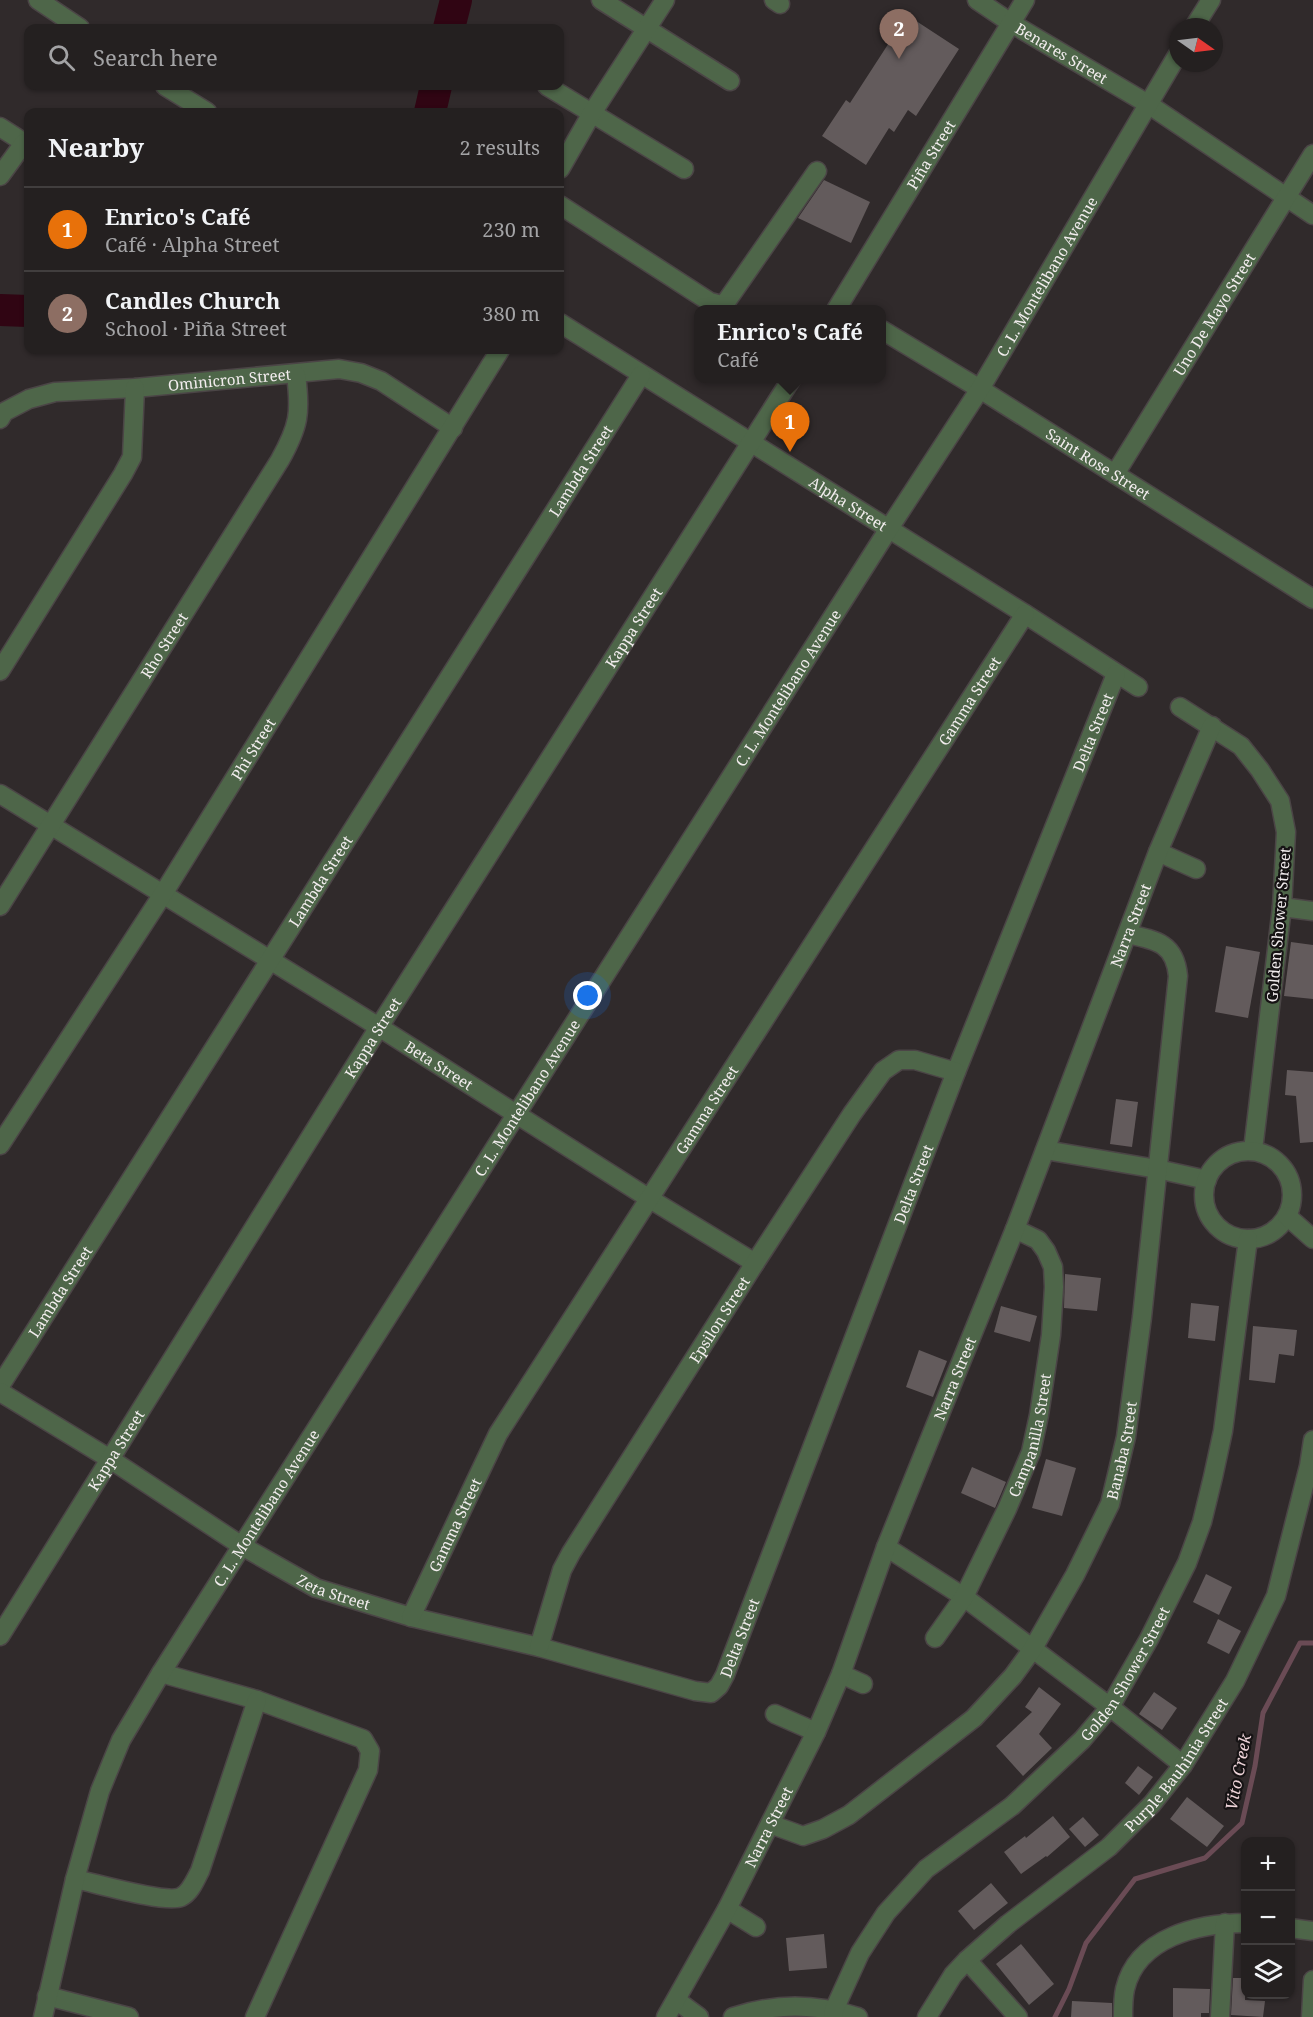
<!DOCTYPE html>
<meta charset="utf-8">
<style>
body{margin:0;font-family:"Noto Serif",serif;background:#2c2829;color:#f1f3f6}
.controls{position:absolute;right:18px;bottom:18px;display:grid;overflow:hidden;border-radius:12px;box-shadow:0 2px 4px #0004}
.controls button{width:54px;height:54px;display:grid;place-items:center;padding:0;border:0;border-bottom:2px solid #413e3e;background:#242020;color:#f1f3f6;font:30px sans-serif}
.compass{position:absolute;left:1169px;top:18px;width:54px;height:54px;border-radius:50%;background:#242020;box-shadow:0 2px 4px #0004;rotate:104deg}
.you{position:absolute;left:588px;top:996px;width:21px;height:21px;margin:-15px;border:4px solid #fff;border-radius:50%;background:#1a73e8;box-shadow:0 0 0 9px #1a73e833}
.badge{display:grid;place-items:center;width:39px;height:39px;border-radius:50%;background:#73d25d;color:#fff;font-size:20px;font-weight:700}
.pin{position:absolute;translate:-50% -50px;filter:drop-shadow(0 2px 3px #0008)}
.pin::after{content:'';position:absolute;top:32px;width:21px;height:18px;background:inherit;clip-path:polygon(0 0,100% 0,50% 100%)}
.popup{position:absolute;left:694px;top:305px;width:192px;height:78px;box-sizing:border-box;display:grid;place-content:center;border-radius:12px;background:#242020;filter:drop-shadow(0 2px 4px #0005);font-size:20px;white-space:nowrap;color:#a3a3a5}
.popup b{font-size:22px;color:#f1f3f6}
.popup::after{content:'';position:absolute;left:50%;top:100%;margin-left:-12px;border:12px solid transparent;border-top-color:#242020}
.list{margin:0;padding:0;list-style:none}
h2{display:flex;justify-content:space-between;align-items:center;height:78px;margin:0;padding:0 24px;font-size:26px}
h2 small{font-size:20px;font-weight:400;color:#a3a3a5}
.list li{display:grid;grid-template-columns:39px 1fr auto;gap:18px;align-items:center;box-sizing:border-box;height:84px;padding:0 24px;border-top:2px solid #413e3e}
.list b{display:block;font-size:22px;white-space:nowrap}
.list p{margin:0;font-size:20px;white-space:nowrap;color:#a3a3a5}
.list em{font-size:20px;font-style:normal;color:#a3a3a5}
.icon{flex:none;width:33px;height:33px;fill:none;stroke:currentColor;stroke-width:2;stroke-linecap:round;stroke-linejoin:round}
.map{position:relative;flex:none;width:1313px;height:2017px;overflow:hidden}
.search{position:absolute;background:#242020;box-shadow:0 2px 4px #0004;left:24px;top:24px;width:540px;height:66px;display:flex;align-items:center;gap:15px;box-sizing:border-box;padding:0 21px;border-radius:12px;color:#a3a3a5;font-size:22px}
.panel{position:absolute;background:#242020;box-shadow:0 2px 4px #0004;left:24px;top:108px;width:540px;height:246px;border-radius:12px}
.map>svg:first-child{display:block}
.lines{fill:none;stroke-linecap:round;stroke-linejoin:round}
.stream{stroke:#6a4b55;stroke-width:5}
.river{stroke:#300513;stroke-width:32}
.building{fill:#635b5c}
.minor-casing{stroke:#4b4546;stroke-width:21}
.minor{stroke:#4e6649;stroke-width:18}
.labels{text-anchor:middle;dominant-baseline:central;stroke-width:4.5;stroke-linejoin:round;paint-order:stroke}
.street-label{font-size:15px;fill:#f2edee;stroke:#161314}
.water-label{font-size:16px;font-style:italic;fill:#eed4d9;stroke:#161314}
</style>
<div class="map">
<svg width="1313" height="2017" viewBox="0 0 1313 2017">
<rect width="100%" height="100%" fill="#302a2b"/>
<g class="lines">
<path class="stream" d="M1055,2017L1069,1989L1086,1943L1135,1879L1205,1858L1242,1823L1255,1766L1263,1713L1300,1643H1313"/>
<g class="river">
<path d="M449,28L456,0"/>
<path d="M430,112L436,86"/>
<path d="M0,310L28,311"/>
</g>
</g>
<g class="building">
<path d="M907,15L959,49L916,116L908,110L894,132L889,128L866,165L822,136L846,100L850,103Z"/>
<path d="M824,180L870,202L851,243L798,218Z"/>
<path d="M1291,942L1313,945V999L1284,996Z"/>
<path d="M1226,946L1260,952L1248,1018L1215,1012Z"/>
<path d="M1287,1070L1313,1072V1142L1300,1143L1296,1096L1285,1095Z"/>
<path d="M1116,1099L1138,1102L1132,1147L1110,1144Z"/>
<path d="M1065,1274L1101,1278L1097,1311L1064,1308Z"/>
<path d="M1191,1303L1219,1306L1215,1341L1188,1338Z"/>
<path d="M1001,1306L1037,1316L1030,1342L994,1332Z"/>
<path d="M1253,1326L1297,1330L1294,1356L1279,1354L1275,1383L1249,1380Z"/>
<path d="M919,1350L947,1361L933,1397L906,1387Z"/>
<path d="M1046,1459L1076,1468L1062,1516L1032,1508Z"/>
<path d="M972,1467L1006,1482L995,1508L961,1493Z"/>
<path d="M1206,1574L1232,1587L1219,1615L1193,1602Z"/>
<path d="M1218,1619L1241,1631L1229,1654L1207,1643Z"/>
<path d="M1039,1687L1061,1704L1039,1734L1052,1748L1023,1776L996,1746L1032,1712L1025,1707Z"/>
<path d="M1154,1692L1177,1708L1162,1730L1139,1714Z"/>
<path d="M1138,1766L1153,1777L1139,1795L1125,1783Z"/>
<path d="M1187,1797L1224,1826L1207,1847L1170,1819Z"/>
<path d="M1053,1816L1070,1837L1047,1857L1046,1856L1021,1874L1004,1852L1025,1836L1026,1838Z"/>
<path d="M1083,1817L1099,1835L1085,1847L1069,1829Z"/>
<path d="M991,1883L1008,1903L974,1930L958,1911Z"/>
<path d="M824,1934L827,1968L789,1971L786,1938Z"/>
<path d="M1021,1944L1054,1984L1029,2005L996,1964Z"/>
<path d="M1233,1978H1245V2000L1265,2001L1263,2017L1231,2015Z"/>
<path d="M1173,1988L1210,1989L1209,2013H1201V2017H1173Z"/>
<path d="M1072,2001L1112,2003V2017H1071Z"/>
</g>
<g class="lines">
<g class="minor-casing">
<g id="minor">
<path d="M38,0L80,28"/>
<path d="M601,0L730,81"/>
<path d="M774,0L780,4"/>
<path id="s1" d="M977,0L1011,23L1148,104L1313,215"/>
<path d="M1194,27L1211,0"/>
<path d="M165,86L207,112"/>
<path d="M547,86L684,169"/>
<path d="M0,127L28,145"/>
<path d="M560,169L592,113L665,0"/>
<path d="M0,176L24,143"/>
<path d="M560,205L710,302L721,305L726,302L817,171"/>
<path id="s2" d="M836,310L1025,0"/>
<path id="s3" d="M560,323L1025,614L1138,687"/>
<path id="s4" d="M882,330L980,389L1313,599"/>
<path id="s5" d="M0,419L4,412L29,399L55,392L135,388L339,369L361,373L381,381L453,428"/>
<path id="s6" d="M1115,474L1313,154"/>
<path d="M0,671L123,474L132,457L135,388"/>
<path d="M1180,707L1241,746L1260,770L1280,801L1286,832L1282,907L1253,1150"/>
<path id="s7" d="M0,794L379,1027L650,1199L755,1263"/>
<path d="M1158,852L1196,869"/>
<path id="s8" d="M0,906L280,460C299,426 301,413 296,375"/>
<path d="M1282,907L1313,911"/>
<path id="s9" d="M0,1145L163,894L500,350"/>
<path d="M1045,1150L1157,1169L1207,1180"/>
<circle cx="1248" cy="1195" r="44"/>
<path d="M1287,1216L1313,1239"/>
<path id="s10" d="M0,1386L641,375"/>
<path id="s11" d="M0,1392L110,1459L242,1546L316,1588L411,1617L539,1647L695,1691L711,1693L719,1686L725,1675L956,1072L1116,674"/>
<path d="M886,1547L964,1597L1110,1707L1183,1765"/>
<path id="s12" d="M411,1617L498,1434L1025,614"/>
<path id="s13" d="M0,1636L379,1027L792,378"/>
<path id="s14" d="M935,1638L964,1597L1007,1509L1031,1452L1039,1415L1051,1335L1054,1287L1053,1267L1046,1251L1038,1240L1015,1229"/>
<path id="s15" d="M539,1647L562,1570L571,1553L755,1263L852,1114L883,1071L899,1060H915L956,1072"/>
<path d="M161,1673L257,1700L363,1739L370,1751L368,1770L255,2017"/>
<path d="M841,1674L863,1684"/>
<path d="M775,1714L816,1732"/>
<path id="s16" d="M770,1824L803,1836L823,1829L849,1815L974,1718L1013,1676L1032,1650L1075,1575L1110,1504L1126,1437L1142,1317L1178,976C1175,943 1156,940 1127,934"/>
<path d="M75,1879C95,1883 166,1904 181,1897C191,1892 195,1880 200,1871L257,1700"/>
<path d="M727,1909L756,1927"/>
<path d="M1290,1928L1313,1931"/>
<path d="M967,1960L1018,2017"/>
<path d="M47,1996L129,2017"/>
<path d="M676,2000L699,2017"/>
<path id="s17" d="M43,2017L75,1879L100,1791L121,1740L161,1673L888,530L980,389L1178,54"/>
<path id="s18" d="M666,2017L727,1909L816,1732L841,1674L886,1547L1015,1229L1158,852L1212,726"/>
<path d="M733,2017C776,2003 814,2003 858,2017"/>
<path id="s19" d="M833,2017L834,2010L860,1953L886,1913L926,1869L1012,1806L1082,1740L1110,1707L1149,1639L1187,1563L1202,1522L1213,1477L1223,1431L1248,1239"/>
<path id="s20" d="M927,2017L953,1975L967,1960L1008,1924L1109,1847L1152,1804L1183,1765L1235,1681L1276,1596L1309,1466L1313,1440"/>
<path d="M1123,2017C1123,2008 1123,1998 1125,1989C1137,1937 1199,1923 1246,1923"/>
<path d="M1220,2017L1225,1923"/>
<path d="M1311,2017L1313,1980"/>
</g>
</g>
<use href="#minor" class="minor"/>
</g>
<g class="labels">
<g class="street-label">
<text stroke="none"><textPath href="#s1" startOffset="100">Benares Street</textPath></text>
<text stroke="none"><textPath href="#s2" startOffset="182">Piña Street</textPath></text>
<text stroke="none"><textPath href="#s17" startOffset="2020">C. L. Montelibano Avenue</textPath></text>
<text stroke="none"><textPath href="#s6" startOffset="188">Uno De Mayo Street</textPath></text>
<text stroke="none"><textPath href="#s5" startOffset="238">Ominicron Street</textPath></text>
<text stroke="none"><textPath href="#s4" startOffset="254">Saint Rose Street</textPath></text>
<text stroke="none"><textPath href="#s10" startOffset="1084">Lambda Street</textPath></text>
<text stroke="none"><textPath href="#s3" startOffset="340">Alpha Street</textPath></text>
<text stroke="none"><textPath href="#s13" startOffset="1191">Kappa Street</textPath></text>
<text stroke="none"><textPath href="#s8" startOffset="308">Rho Street</textPath></text>
<text stroke="none"><textPath href="#s17" startOffset="1534">C. L. Montelibano Avenue</textPath></text>
<text stroke="none"><textPath href="#s12" startOffset="1074">Gamma Street</textPath></text>
<text stroke="none"><textPath href="#s11" startOffset="1816">Delta Street</textPath></text>
<text stroke="none"><textPath href="#s9" startOffset="470">Phi Street</textPath></text>
<text stroke="none"><textPath href="#s10" startOffset="598">Lambda Street</textPath></text>
<text transform="translate(1278 925) rotate(-85)">Golden Shower Street</text>
<text stroke="none"><textPath href="#s18" startOffset="1188">Narra Street</textPath></text>
<text stroke="none"><textPath href="#s13" startOffset="705">Kappa Street</textPath></text>
<text stroke="none"><textPath href="#s7" startOffset="516">Beta Street</textPath></text>
<text stroke="none"><textPath href="#s17" startOffset="1048">C. L. Montelibano Avenue</textPath></text>
<text stroke="none"><textPath href="#s12" startOffset="588">Gamma Street</textPath></text>
<text stroke="none"><textPath href="#s11" startOffset="1330">Delta Street</textPath></text>
<text stroke="none"><textPath href="#s10" startOffset="112">Lambda Street</textPath></text>
<text stroke="none"><textPath href="#s15" startOffset="376">Epsilon Street</textPath></text>
<text stroke="none"><textPath href="#s18" startOffset="702">Narra Street</textPath></text>
<text stroke="none"><textPath href="#s14" startOffset="226">Campanilla Street</textPath></text>
<text stroke="none"><textPath href="#s13" startOffset="219">Kappa Street</textPath></text>
<text stroke="none"><textPath href="#s16" startOffset="554">Banaba Street</textPath></text>
<text stroke="none"><textPath href="#s17" startOffset="562">C. L. Montelibano Avenue</textPath></text>
<text stroke="none"><textPath href="#s12" startOffset="102">Gamma Street</textPath></text>
<text stroke="none"><textPath href="#s11" startOffset="390">Zeta Street</textPath></text>
<text stroke="none"><textPath href="#s11" startOffset="844">Delta Street</textPath></text>
<text stroke="none"><textPath href="#s19" startOffset="459">Golden Shower Street</textPath></text>
<text stroke="none"><textPath href="#s20" startOffset="358">Purple Bauhinia Street</textPath></text>
<text stroke="none"><textPath href="#s18" startOffset="216">Narra Street</textPath></text>
</g>
<g class="water-label">
<text transform="translate(1238 1772) rotate(-79)">Vito Creek</text>
</g>
</g>
</svg>
<div class="controls">
<button>+</button>
<button>−</button>
<button><svg class="icon" aria-label="layers" viewBox="0 0 24 24"><path d="M12 4l9 5-9 5-9-5zM3 14l9 5 9-5"/></svg></button>
</div>
<svg class="compass" viewBox="-18 -18 36 36"><path d="M0-13l5 13h-10z" fill="#e53935"/><path d="M0 13l5-13h-10z" fill="#a3a3a5"/></svg>
<div class="you"></div>
<div class="pin badge" style="left:790px;top:452px;background:#e8710a">1</div>
<div class="popup"><b>Enrico's Café</b>Café</div>
<div class="pin badge" style="left:899px;top:59px;background:#8d6e63">2</div>
<div class="search"><svg class="icon" aria-label="search" viewBox="0 0 24 24"><circle cx="10" cy="10" r="6"/><path d="M15 15l6 6"/></svg>Search here</div>
<section class="panel">
<h2>Nearby<small>2 results</small></h2>
<ul class="list">
<li><span class="badge" style="background:#e8710a">1</span><div><b>Enrico's Café</b><p>Café · Alpha Street</p></div><em>230 m</em></li>
<li><span class="badge" style="background:#8d6e63">2</span><div><b>Candles Church</b><p>School · Piña Street</p></div><em>380 m</em></li>
</ul>
</section>
</div>
